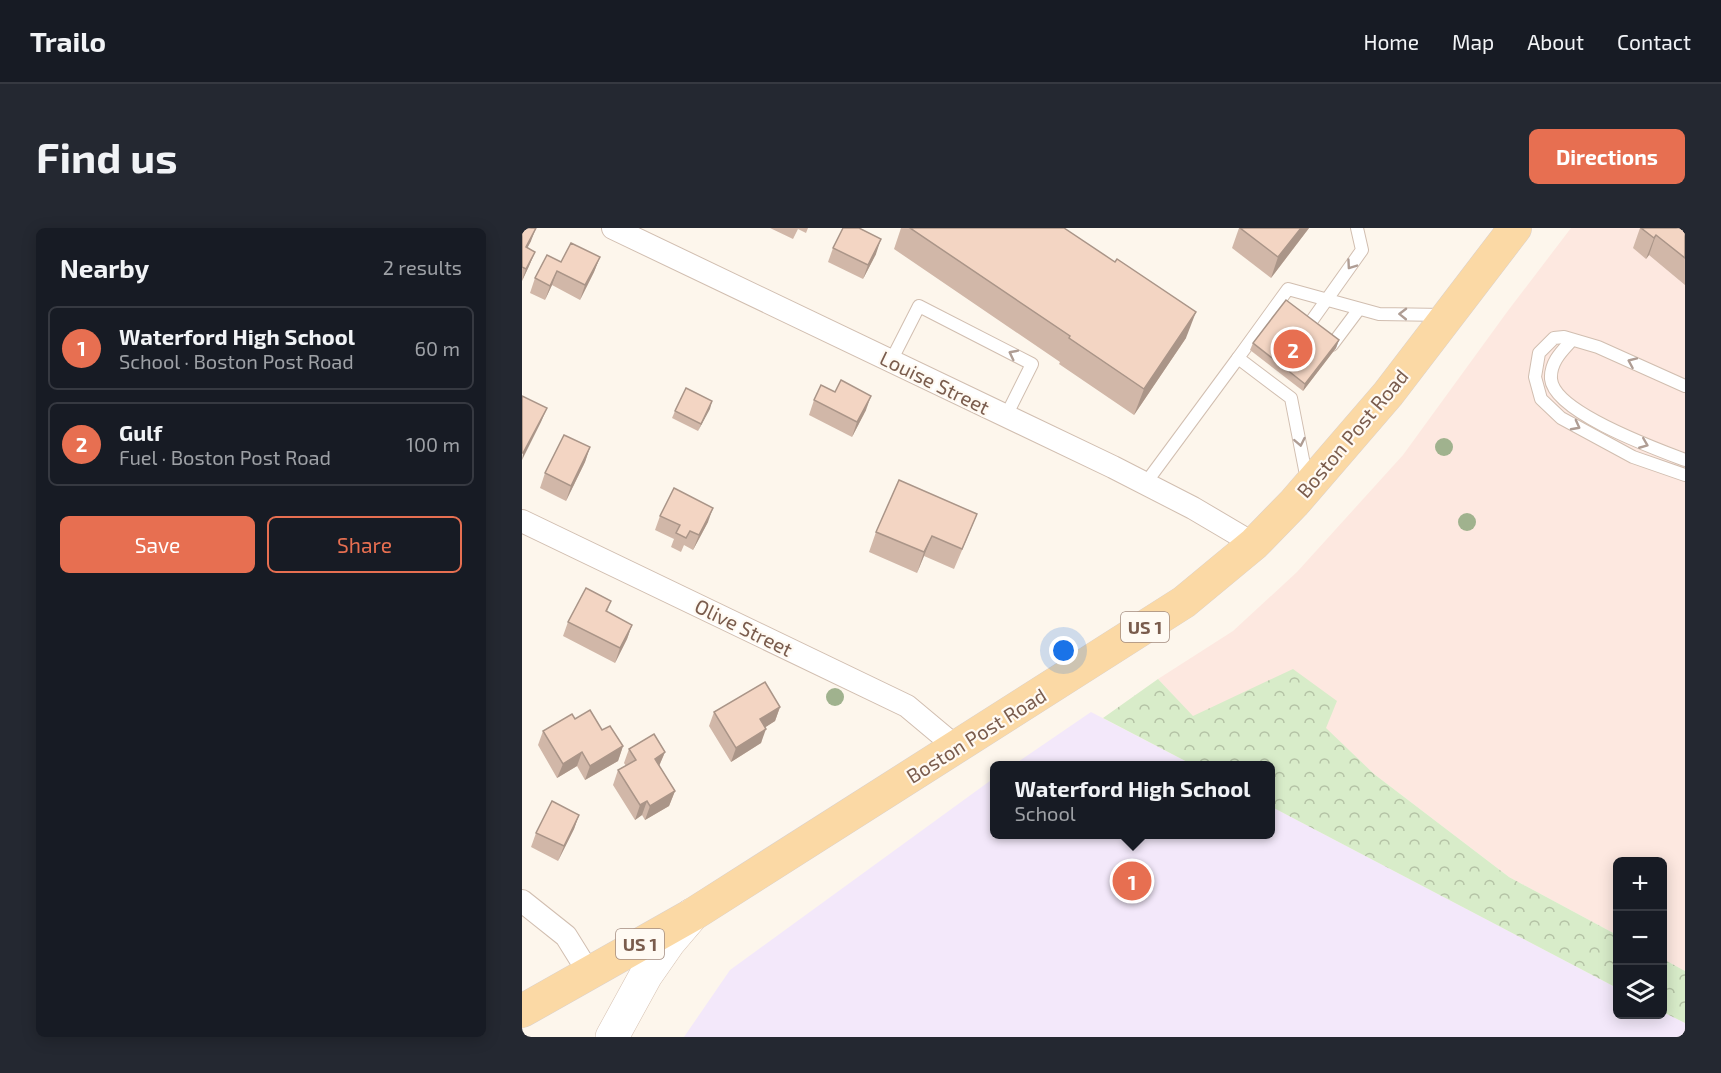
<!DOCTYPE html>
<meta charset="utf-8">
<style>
body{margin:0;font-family:"Exo 2",sans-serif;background:#242831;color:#f1f3f6}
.controls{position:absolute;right:18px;bottom:18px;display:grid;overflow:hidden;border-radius:9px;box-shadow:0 3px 15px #0003}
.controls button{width:54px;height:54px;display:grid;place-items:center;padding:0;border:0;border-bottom:2px solid #363941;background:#171b24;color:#f1f3f6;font:30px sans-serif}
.you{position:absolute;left:542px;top:423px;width:21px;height:21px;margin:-15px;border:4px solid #fff;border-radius:50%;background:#1a73e8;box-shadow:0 0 0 9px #1a73e833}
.badge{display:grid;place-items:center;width:39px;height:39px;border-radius:50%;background:#e76f51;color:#fff;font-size:20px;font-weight:700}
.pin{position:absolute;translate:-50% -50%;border:3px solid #fff;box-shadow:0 2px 6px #0006}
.popup{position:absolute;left:468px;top:533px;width:285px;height:78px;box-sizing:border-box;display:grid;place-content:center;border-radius:9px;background:#171b24;filter:drop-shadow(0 2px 4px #0005);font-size:20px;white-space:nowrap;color:#9ea1a6}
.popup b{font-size:22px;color:#f1f3f6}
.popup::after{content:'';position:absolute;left:50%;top:100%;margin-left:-12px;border:12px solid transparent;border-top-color:#171b24}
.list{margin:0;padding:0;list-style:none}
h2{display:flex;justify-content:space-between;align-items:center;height:78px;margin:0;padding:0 24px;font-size:26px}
h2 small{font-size:20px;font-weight:400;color:#9ea1a6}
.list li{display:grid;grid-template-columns:39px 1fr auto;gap:18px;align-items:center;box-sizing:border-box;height:84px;margin:0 12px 12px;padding:0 12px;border:2px solid #363941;border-radius:9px}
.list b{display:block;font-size:22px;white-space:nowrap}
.list p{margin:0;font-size:20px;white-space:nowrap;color:#9ea1a6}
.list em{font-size:20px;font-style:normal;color:#9ea1a6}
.actions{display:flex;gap:12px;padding:18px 24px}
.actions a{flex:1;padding:14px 0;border:2px solid #e76f51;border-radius:9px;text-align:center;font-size:21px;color:#e76f51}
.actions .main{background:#e76f51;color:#fff}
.icon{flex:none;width:33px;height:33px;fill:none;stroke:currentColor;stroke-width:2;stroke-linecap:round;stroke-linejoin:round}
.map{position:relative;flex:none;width:1163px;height:809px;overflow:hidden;border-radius:9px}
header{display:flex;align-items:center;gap:36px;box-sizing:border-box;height:84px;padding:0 30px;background:#171b24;border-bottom:2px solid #363941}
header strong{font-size:28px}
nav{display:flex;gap:33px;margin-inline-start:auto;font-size:21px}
.intro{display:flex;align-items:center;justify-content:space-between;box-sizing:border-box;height:144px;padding:0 36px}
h1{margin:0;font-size:42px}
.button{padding:15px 27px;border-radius:9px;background:#e76f51;color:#fff;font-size:21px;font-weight:700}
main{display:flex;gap:36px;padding:0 36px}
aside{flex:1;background:#171b24;border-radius:9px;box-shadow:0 3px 15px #0003}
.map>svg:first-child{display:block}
.commercial{fill:#fde8e0}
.education{fill:#f3e8fa}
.forest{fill:url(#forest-crowns)}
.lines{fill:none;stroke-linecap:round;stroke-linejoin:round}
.service-casing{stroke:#d1beb0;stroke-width:14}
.minor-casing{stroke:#d1beb0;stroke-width:24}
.secondary-casing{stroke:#d6c0b0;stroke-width:34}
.primary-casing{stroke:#dad1cd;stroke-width:34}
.service{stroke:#fff;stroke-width:12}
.minor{stroke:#fff;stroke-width:22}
.secondary{stroke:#fff;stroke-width:33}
.primary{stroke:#fbd9a5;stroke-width:33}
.tree{fill:#a0b28e}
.wall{fill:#d1b7a8}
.shaded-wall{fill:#aa9588}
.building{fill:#f3d5c3;stroke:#aa9588;stroke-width:1.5}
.oneway{stroke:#af9d94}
.labels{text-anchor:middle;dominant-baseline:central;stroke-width:4.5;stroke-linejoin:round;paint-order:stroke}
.shield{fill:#fffaf3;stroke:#a28b7f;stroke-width:1.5}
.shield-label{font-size:18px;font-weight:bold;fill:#7a5c4d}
.street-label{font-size:20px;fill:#7a5c4d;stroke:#fffaf3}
</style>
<header>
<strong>Trailo</strong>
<nav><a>Home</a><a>Map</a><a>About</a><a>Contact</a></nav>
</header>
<div class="intro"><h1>Find us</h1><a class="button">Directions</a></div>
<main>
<aside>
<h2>Nearby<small>2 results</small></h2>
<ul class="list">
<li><span class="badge">1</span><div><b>Waterford High School</b><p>School · Boston Post Road</p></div><em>60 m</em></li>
<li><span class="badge">2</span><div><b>Gulf</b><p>Fuel · Boston Post Road</p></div><em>100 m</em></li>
</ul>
<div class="actions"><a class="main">Save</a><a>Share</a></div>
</aside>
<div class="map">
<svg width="1163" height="809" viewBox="0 0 1163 809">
<defs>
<pattern id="forest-crowns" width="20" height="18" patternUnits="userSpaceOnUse" patternTransform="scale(1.5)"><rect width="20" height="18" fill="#d8ecc9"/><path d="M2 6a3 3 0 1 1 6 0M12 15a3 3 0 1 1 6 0" fill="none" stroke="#b4c2a5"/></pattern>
</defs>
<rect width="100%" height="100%" fill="#fdf6ec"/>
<path class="commercial" d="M1049,0H1163V743L1141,731L1140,634H1096L1095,707L987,649L852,546L803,500L670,488L636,451L711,403L775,344L881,227L985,84Z"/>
<g class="education">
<path d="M569,484L671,537L490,538Z"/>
<path d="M472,550V606H748V578L1095,760L1096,786H1140L1141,784L1163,795V809H162L208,742Z"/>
</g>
<g class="forest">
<path d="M771,441L815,473L804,500L852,546L987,649L1095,707V760L748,578V538L671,537L581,490L636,451L671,488Z"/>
<path d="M1141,731L1163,743V795L1141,784Z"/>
</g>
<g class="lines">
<g class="service-casing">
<g id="service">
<path d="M786,98L840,22L835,0"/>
<path d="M1050,112C1040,123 1028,134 1029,151C1032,184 1134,221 1163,232"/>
<path d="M810,117L837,81"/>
<path d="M369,133L397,78L510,136L484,188"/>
<path d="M1163,158L1076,119L1042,109L1032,110L1017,125L1013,149L1019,171L1039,190L1111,229L1163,247"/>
<path d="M785,252L769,170L716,130L766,61L857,86L922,87"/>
<path d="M623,256L716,130"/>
</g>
</g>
<g class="minor-casing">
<g id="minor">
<path d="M91,0L591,239L671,280L732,316"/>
<path d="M0,293L385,478L434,519"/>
<path d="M0,673L44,708L67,745"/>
</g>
</g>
<g class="secondary-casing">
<path id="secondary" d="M90,809L124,747L147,714L170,687"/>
</g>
<g class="primary-casing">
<path id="primary" d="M0,783L170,687L662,374L732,316L772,275L866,166L993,0"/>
</g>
<use href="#service" class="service"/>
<use href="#minor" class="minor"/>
<use href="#secondary" class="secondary"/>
<use href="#primary" class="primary"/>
</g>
<g class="tree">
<circle cx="922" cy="219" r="9"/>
<circle cx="945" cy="294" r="9"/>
<circle cx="313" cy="469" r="9"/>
</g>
<g class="wall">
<path d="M0,0L9,13L5,20L13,24L7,38L0,53Z"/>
<path d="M248,0H286L284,5L276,1L271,11Z"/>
<path d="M379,0H542L664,110L612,187L537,136L538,134L372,21Z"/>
<path d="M717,0H787L749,50L710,20Z"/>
<path d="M1118,0H1163V57L1127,27L1124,31L1111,20Z"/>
<path d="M311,20L354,26L341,51L306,34Z"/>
<path d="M78,29L72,44L58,72L30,57L23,72L8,65L13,50L39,34Z"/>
<path d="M817,112L814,120L781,163L728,122L731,115Z"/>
<path d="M292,172L344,182L330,209L287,187Z"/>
<path d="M190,173L176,203L150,190L153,183Z"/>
<path d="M68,219L63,234L44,273L18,260L23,245Z"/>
<path d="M455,286L447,306L432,341L402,328L395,345L347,324L354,304Z"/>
<path d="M138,288L186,294L171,322L162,317L159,324L149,319L152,311L133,302Z"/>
<path d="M89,373L85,384L110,397L105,411L93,435L41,408L46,394Z"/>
<path d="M258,479L253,493L243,499L239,515L209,534L187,498L192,484Z"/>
<path d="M53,491L80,502L101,518L96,533L63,552L55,538L35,550L16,517L21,503Z"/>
<path d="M107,521L143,524L137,538L153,563L147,578L123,592L120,587L113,592L91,557L96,542L104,538L102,535Z"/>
<path d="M57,587L52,601L36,633L9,619L14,605Z"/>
</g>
<g class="shaded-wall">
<path d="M14,0L9,13L0,30L4,19Z"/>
<path d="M779,0H787L749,50L756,29Z"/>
<path d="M1134,7L1127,27L1124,31L1132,10Z"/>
<path d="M359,11L354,26L341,51L346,37Z"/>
<path d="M13,24L7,38L0,53L4,41Z"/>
<path d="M78,29L72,44L58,72L63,57Z"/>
<path d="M35,43L30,57L23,72L28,58Z"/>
<path d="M674,84L664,110L612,187L622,161Z"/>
<path d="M817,112L814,120L781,163L783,156Z"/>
<path d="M349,168L344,182L330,209L335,194Z"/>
<path d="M190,173L188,181L176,203L179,196Z"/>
<path d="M25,180L19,194L0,232L1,225Z"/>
<path d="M68,219L63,234L44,273L49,258Z"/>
<path d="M191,280L186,294L171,322L177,307Z"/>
<path d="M410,308L402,328L395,345L402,324Z"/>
<path d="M110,397L105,411L93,435L98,420Z"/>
<path d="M258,479L253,493L233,506L238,491Z"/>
<path d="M244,501L239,515L209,534L214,520Z"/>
<path d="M101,518L96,533L63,552L68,538Z"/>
<path d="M60,524L55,538L35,550L41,536Z"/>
<path d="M143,524L137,538L133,531Z"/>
<path d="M153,563L147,578L123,592L128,578Z"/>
<path d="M125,573L120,587L113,592L118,577Z"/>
<path d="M57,587L52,601L36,633L42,618Z"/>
</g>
<g class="building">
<path d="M0,0H14L4,19L13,24L4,41L0,39Z"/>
<path d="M321,0H337L359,11L346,37L311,20Z"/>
<path d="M388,0H542L593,34L595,31L674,84L622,161L547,110L548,108Z"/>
<path d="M718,0H779L756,29Z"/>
<path d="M1119,0H1163V30L1134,7L1132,10Z"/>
<path d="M49,15L78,29L63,57L35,43L28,58L13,50L25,27L39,34Z"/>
<path d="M764,72L817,112L783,156L731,115Z"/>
<path d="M319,152L349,168L335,194L292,172L299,157L313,164Z"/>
<path d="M164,160L190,173L179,196L153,183Z"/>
<path d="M0,168L25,180L1,225H0Z"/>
<path d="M42,207L68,219L49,258L23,245Z"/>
<path d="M377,252L455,286L440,321L410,308L402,324L354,304Z"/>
<path d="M152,260L191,280L177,307L168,303L164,310L154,305L158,297L138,288Z"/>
<path d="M64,360L89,373L84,383L110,397L98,420L46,394Z"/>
<path d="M243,454L258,479L238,491L244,501L214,520L192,484Z"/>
<path d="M68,482L80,502L88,498L101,518L68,538L60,524L41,536L21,503L50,486L53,491Z"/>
<path d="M132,506L143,524L133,531L153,563L128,578L125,573L118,577L96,542L114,532L107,521Z"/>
<path d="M30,573L57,587L42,618L14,605Z"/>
</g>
<defs><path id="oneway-chevron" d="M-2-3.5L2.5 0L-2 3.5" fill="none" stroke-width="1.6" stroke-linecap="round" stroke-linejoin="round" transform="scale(1.5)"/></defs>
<g class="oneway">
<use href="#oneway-chevron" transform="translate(829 37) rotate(125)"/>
<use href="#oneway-chevron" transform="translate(881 86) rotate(-179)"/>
<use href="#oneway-chevron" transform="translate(491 126) rotate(-153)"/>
<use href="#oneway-chevron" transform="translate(1110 134) rotate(-156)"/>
<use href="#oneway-chevron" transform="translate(1054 198) rotate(28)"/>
<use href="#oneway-chevron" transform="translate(778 214) rotate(79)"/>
<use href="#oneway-chevron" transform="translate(1122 216) rotate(22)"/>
</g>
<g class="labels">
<g class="shield">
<rect x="599" y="384" width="48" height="30" rx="4.5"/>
<rect x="94" y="701" width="48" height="30" rx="4.5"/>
</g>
<g class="shield-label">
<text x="623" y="399">US 1</text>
<text x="118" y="716">US 1</text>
</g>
<g class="street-label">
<text transform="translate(413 154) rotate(26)">Louise Street</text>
<text transform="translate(830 205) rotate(-50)">Boston Post Road</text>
<text transform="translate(222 399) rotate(26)">Olive Street</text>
<text transform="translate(454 507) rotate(-32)">Boston Post Road</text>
</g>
</g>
</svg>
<div class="controls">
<button>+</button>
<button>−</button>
<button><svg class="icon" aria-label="layers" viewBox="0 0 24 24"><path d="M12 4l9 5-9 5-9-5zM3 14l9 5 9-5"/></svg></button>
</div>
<div class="you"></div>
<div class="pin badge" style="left:610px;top:653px">1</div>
<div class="popup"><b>Waterford High School</b>School</div>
<div class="pin badge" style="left:771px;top:121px">2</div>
</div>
</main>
